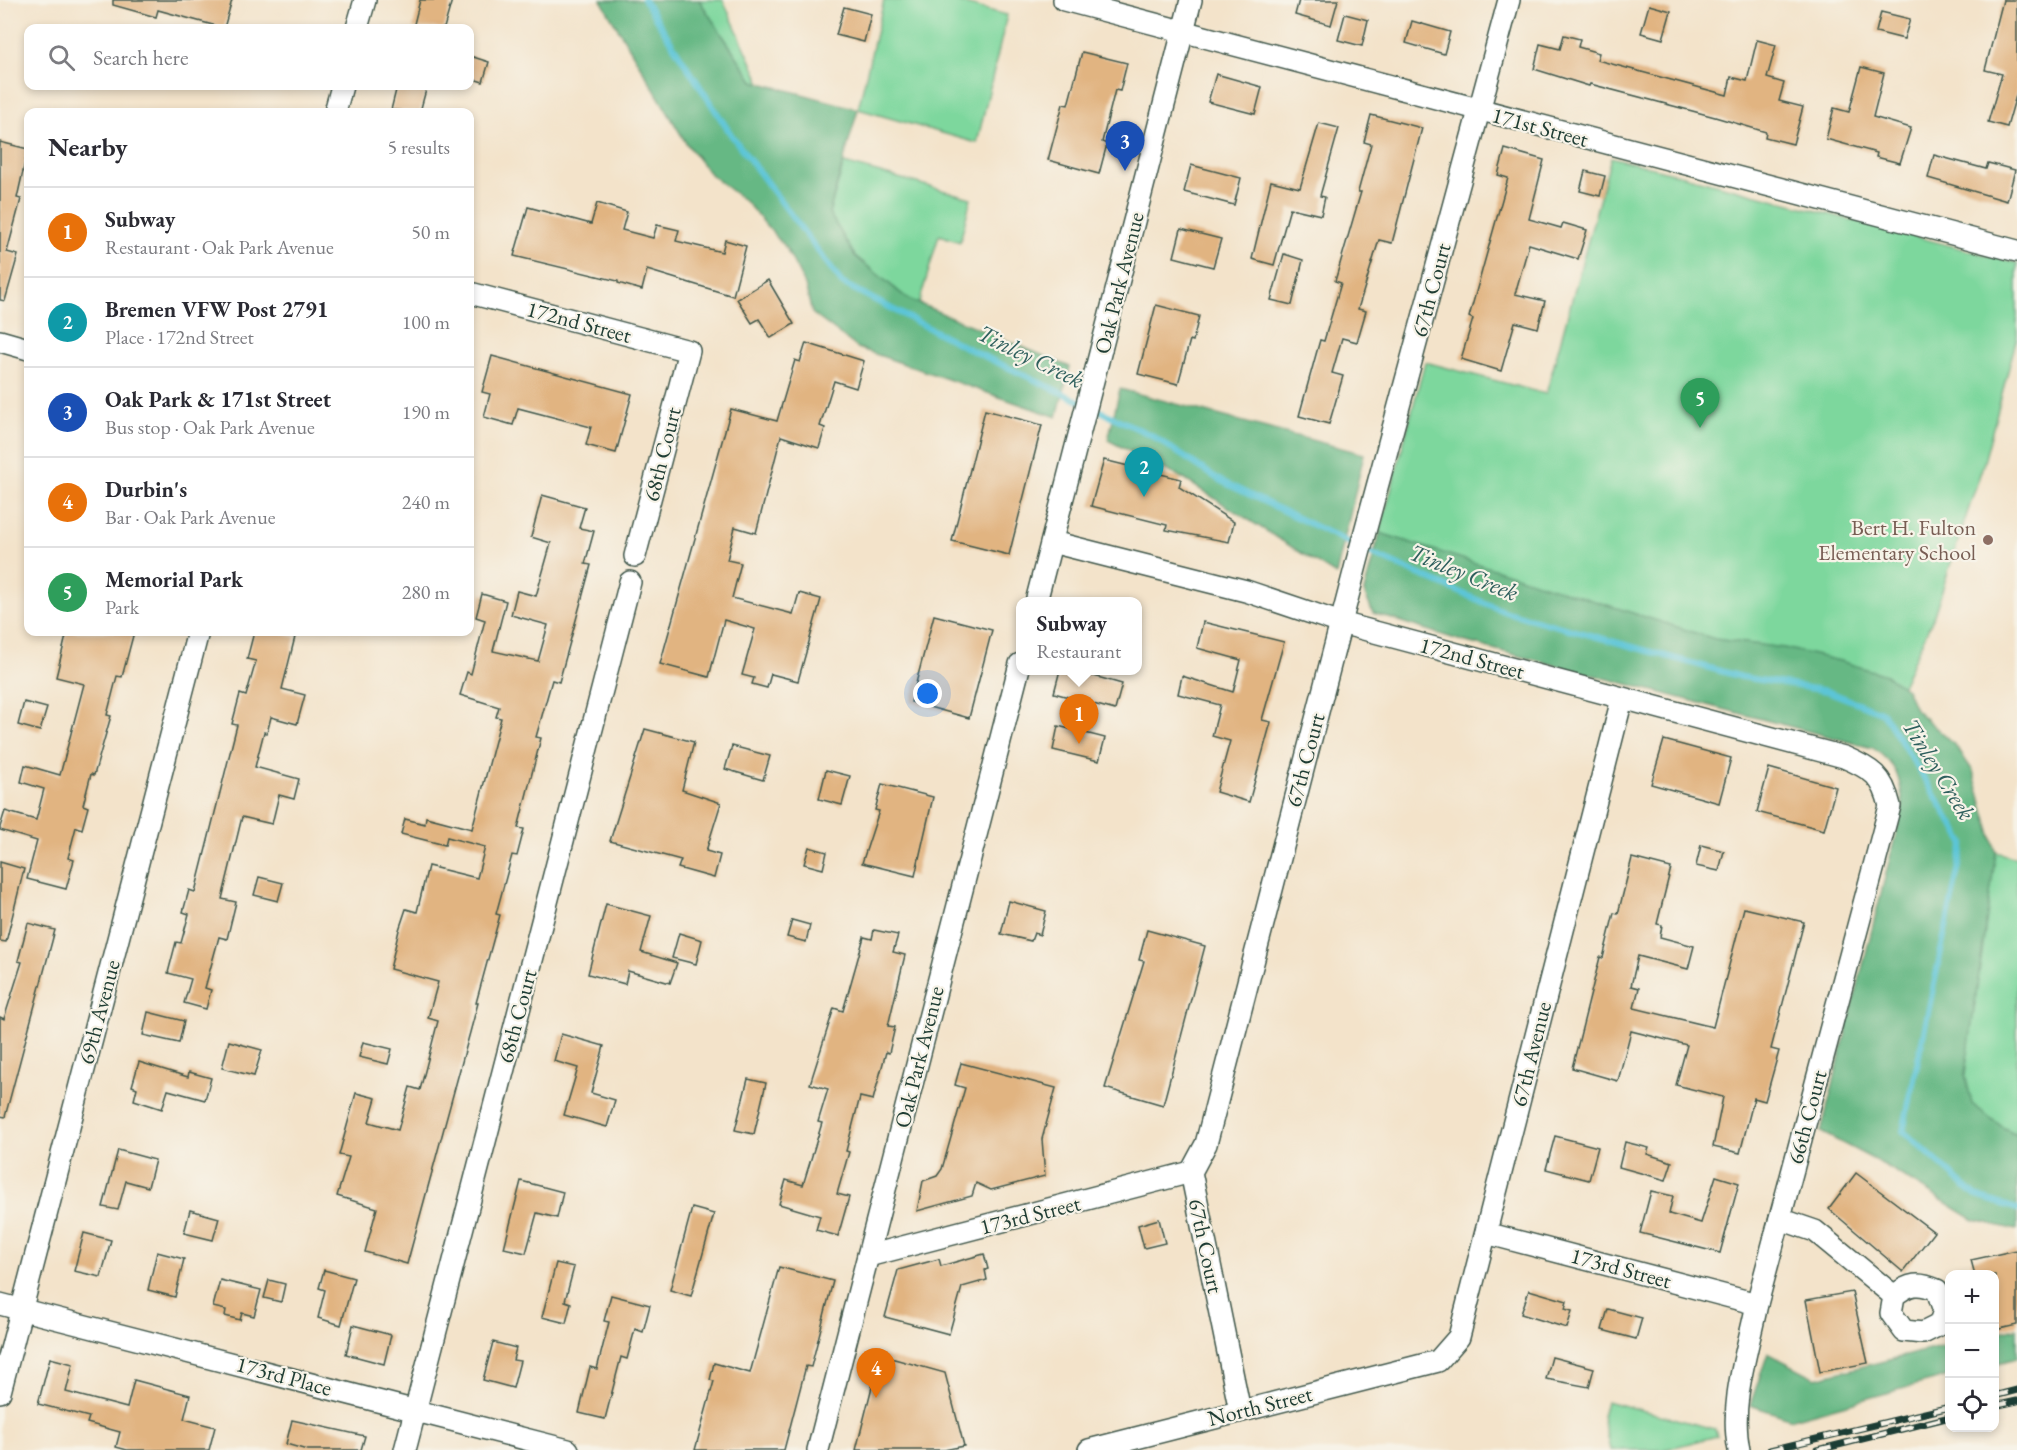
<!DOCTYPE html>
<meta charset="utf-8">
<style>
body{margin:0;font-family:"EB Garamond",serif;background:#f7f7f7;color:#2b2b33}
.controls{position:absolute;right:18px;bottom:18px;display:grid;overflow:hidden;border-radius:12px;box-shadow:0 3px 9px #0003}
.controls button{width:54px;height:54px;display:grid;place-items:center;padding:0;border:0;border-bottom:2px solid #e1e1e2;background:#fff;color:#2b2b33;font:30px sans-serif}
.you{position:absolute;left:928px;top:694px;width:21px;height:21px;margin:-15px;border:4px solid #fff;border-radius:50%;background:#1a73e8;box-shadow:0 0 0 9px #1a73e833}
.badge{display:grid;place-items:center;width:39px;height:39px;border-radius:50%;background:#1a73e8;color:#fff;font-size:20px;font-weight:700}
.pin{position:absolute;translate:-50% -50px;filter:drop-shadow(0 2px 3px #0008)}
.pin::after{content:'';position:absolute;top:32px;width:21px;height:18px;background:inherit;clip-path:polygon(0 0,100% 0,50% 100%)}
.popup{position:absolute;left:1016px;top:597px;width:126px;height:78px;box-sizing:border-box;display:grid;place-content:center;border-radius:12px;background:#fff;filter:drop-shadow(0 2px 4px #0005);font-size:20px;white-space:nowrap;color:#7c7c81}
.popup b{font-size:22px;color:#2b2b33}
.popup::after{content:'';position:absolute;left:50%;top:100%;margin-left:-12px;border:12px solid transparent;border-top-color:#fff}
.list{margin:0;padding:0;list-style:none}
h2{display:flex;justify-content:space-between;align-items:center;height:78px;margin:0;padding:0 24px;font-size:26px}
h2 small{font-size:20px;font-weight:400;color:#7c7c81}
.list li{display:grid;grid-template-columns:39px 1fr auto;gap:18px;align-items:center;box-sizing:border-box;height:90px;padding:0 24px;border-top:2px solid #e1e1e2}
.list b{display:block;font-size:22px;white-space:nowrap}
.list p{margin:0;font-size:20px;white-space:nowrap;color:#7c7c81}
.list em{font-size:20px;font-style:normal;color:#7c7c81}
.icon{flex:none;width:33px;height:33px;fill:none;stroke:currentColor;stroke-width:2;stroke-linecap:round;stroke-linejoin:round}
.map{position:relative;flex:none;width:2017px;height:1450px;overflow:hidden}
.search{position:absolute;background:#fff;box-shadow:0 3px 9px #0003;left:24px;top:24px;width:450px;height:66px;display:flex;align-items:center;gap:15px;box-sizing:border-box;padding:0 21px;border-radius:12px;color:#7c7c81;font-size:22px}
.panel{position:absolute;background:#fff;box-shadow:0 3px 9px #0003;left:24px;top:108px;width:450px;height:528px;border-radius:12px}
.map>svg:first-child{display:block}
.green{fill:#7dd79d;stroke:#4e8a68;stroke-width:1.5}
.forest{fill:#66b884;stroke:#427a5c;stroke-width:1.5}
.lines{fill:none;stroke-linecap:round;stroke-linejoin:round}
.stream{stroke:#5cc5d7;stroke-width:6}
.building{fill:#e1b481}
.minor-casing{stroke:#3f564a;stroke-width:24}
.minor{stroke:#fff;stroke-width:21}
.rail-casing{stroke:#1f3d34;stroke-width:7}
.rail{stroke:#f7f3e8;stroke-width:4.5;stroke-dasharray:14;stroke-linecap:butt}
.education-dot{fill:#8d6e63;stroke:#f7f3e8;stroke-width:2}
.labels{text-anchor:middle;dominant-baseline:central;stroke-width:4.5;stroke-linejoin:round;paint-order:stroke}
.street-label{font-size:22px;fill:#1f3d34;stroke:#f7f3e8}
.education-label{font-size:22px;fill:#785e54;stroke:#f7f3e8;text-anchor:end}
.water-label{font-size:24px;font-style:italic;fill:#2e5f5d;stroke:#f7f3e8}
</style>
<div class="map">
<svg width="2017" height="1450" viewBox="0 0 2017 1450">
<rect width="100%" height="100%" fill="#f7f3e8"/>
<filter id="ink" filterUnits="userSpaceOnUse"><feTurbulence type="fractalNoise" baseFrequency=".0167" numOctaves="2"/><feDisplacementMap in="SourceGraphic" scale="12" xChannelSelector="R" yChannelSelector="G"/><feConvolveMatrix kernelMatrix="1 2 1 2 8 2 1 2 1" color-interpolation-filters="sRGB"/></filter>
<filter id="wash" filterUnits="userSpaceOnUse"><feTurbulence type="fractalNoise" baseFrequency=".008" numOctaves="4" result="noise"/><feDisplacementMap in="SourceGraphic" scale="24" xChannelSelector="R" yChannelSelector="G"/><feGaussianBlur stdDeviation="1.35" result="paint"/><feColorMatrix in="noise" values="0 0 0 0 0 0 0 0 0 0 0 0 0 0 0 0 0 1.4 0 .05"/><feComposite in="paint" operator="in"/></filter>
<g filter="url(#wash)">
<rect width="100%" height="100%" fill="#f3e3ca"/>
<g class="green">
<path d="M699,0H723L761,83L753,81Z"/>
<path d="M884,0H950L1007,15L977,143L858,109Z"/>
<path d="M1611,157L2017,263V337L1984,462L1933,618L1873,748L1459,640L1373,613L1364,592L1425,362L1546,394Z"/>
<path d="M844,163L971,198L960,242L939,235L919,304L908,299L855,256L829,213Z"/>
<path d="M1996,852L2017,858V1179L1925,1156Z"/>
<path d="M1606,1401L1715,1429L1717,1436L1663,1450H1610L1602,1416Z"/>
</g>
<g class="forest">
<path d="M601,0H699L753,81L858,109L829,213L855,256L908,299L1070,367L1057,417L858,348L812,313L805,285L786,248L746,202L711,175L686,143Z"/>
<path d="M1120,389L1364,454L1336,575L1184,479L1108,440Z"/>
<path d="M1380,533L1715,639L1784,648L1840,661L1886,675L1906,689L1915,709L1955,745L1973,771L1996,852L1965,1074L1972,1104L2004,1128L2017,1134V1230L1974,1220L1888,1167L1821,1132L1903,806C1900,777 1898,766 1873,748L1459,640L1373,613L1364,592Z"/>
<path d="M2017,1328V1358L1995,1364V1333Z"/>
<path d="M1949,1345V1376L1792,1419L1750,1405L1768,1353L1816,1378Z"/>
</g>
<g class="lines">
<g class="stream">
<path d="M644,0L732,136L842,283L973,351L1151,435L1221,481L1356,546"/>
<path d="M1365,551L1503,611L1742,677L1827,691L1883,713L1964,842L1903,1131L1976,1196L2017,1209"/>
</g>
</g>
<g id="blocks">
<g class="building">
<path d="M113,0H232L224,28L158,10L156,17L113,5Z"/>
<path d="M420,0H452L444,28H413Z"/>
<path d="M1299,0H1338L1331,25L1295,15Z"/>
<path d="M2003,0H2017V92L2007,127L1988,122L2002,74L1985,70Z"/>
<path d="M1649,5L1671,11L1663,39L1641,33Z"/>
<path d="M844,7L871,14L864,42L836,35Z"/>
<path d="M1881,12L1910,19L1904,39L1876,32Z"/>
<path d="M1345,14L1368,20L1362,46L1338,40Z"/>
<path d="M1412,21L1450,32L1444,54L1406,43Z"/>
<path d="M1564,35L1580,39L1578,47L1599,53L1597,60L1727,95L1731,77L1747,81L1757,40L1776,45L1767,78L1784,83L1779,101L1803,107L1793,144L1765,137L1766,132L1715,117L1590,84L1589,86L1534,69L1540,44L1560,49Z"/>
<path d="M1082,52L1127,63L1120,91L1115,90L1102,142L1107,144L1099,174L1048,160L1063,104L1068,105Z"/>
<path d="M470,56L489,62L483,82L470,78Z"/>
<path d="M1861,67L1884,73L1873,117L1911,128L1900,163L1876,157L1877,153L1826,139L1834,108L1849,112Z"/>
<path d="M1216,74L1262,87L1255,114L1208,102Z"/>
<path d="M397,86H427L420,112L391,110Z"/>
<path d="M1371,115L1422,128L1392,243L1379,240L1358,309L1366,311L1357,342L1342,338L1332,373L1343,376L1329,424L1299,416L1320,340L1324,341L1341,283L1335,281L1361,192H1358L1371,144L1364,142Z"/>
<path d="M1319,123L1339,128L1320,196L1325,197L1321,215L1290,208L1274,265L1252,259L1271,181L1300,188Z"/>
<path d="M0,142L28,149L17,198L21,199L7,252L18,255L5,301L0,300Z"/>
<path d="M1505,149L1544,160L1529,219L1561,228L1563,223L1587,230L1578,259L1529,244L1515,294L1545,301L1538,328L1515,322L1501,371L1461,359L1473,319L1469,317L1508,178L1498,175Z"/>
<path d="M1934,155L1986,169L1988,163L2015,170L2007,201L1928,178Z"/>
<path d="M1191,165L1241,178L1234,205L1184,192Z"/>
<path d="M1585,171L1605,176L1600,196L1580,191Z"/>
<path d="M597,203L627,212L622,230L653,238L657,225L679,230L676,241L722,252L725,240L746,246L733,296L647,270L642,290L618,283V281L514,256L528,207L591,224Z"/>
<path d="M1181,229L1221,239L1213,267L1174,257Z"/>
<path d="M1284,254L1303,260L1292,305L1271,300Z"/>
<path d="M768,280L794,324L771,338L759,319L752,323L737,299Z"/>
<path d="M1156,305L1199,316L1193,341L1190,340L1178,384L1138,374Z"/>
<path d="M806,343L864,361L856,388L834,381L820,426L825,428L819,448L781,436L756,533L735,527L727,560L741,563L732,598L793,614L799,593L821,599L798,681L771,674L767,688L752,684L754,678L742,675L755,629L724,620L709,677L660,664L731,409L777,421L795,360L800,362Z"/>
<path d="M492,356L632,394L616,453L586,445L591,427L518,408L513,425L484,417L490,394L482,392Z"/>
<path d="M985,410L1042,425L1009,555L952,541Z"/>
<path d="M1104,460L1181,479L1179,487L1234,522L1229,542L1166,530L1167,525L1091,506Z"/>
<path d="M542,495L585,507L579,528L594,531L585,564L591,565L559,682L552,680L536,737L541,738L518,828L524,829L517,856L512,855L496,914L500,915L476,1003H478L407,1264L365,1252L377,1208L337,1196L349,1157L339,1155L356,1093L376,1098L369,1122L398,1130L410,1087L420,1090L438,1021L428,1018L438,982L390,969L399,930L406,909L417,912L428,866L477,878L485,847L447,837L445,845L401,834L405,819L425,824L426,817L472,829L501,718L496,717L499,707L460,695L467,672L471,674L485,620L476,617L482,594L506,601L493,651L538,661L548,625L511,615L517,591L536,596L551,543L531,537Z"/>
<path d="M934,615L992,630L969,718L911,702Z"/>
<path d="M1203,622L1284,642L1262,720L1271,722L1249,802L1216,792L1230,741L1212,736L1220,705L1178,694L1182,676L1233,692L1241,660L1197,648Z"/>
<path d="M67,632H134L122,677L117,676L107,715L111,716L94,775L91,774L83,805L88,807L82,829L76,827L68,858L74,860L66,889L27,879L37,841L0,830V827L5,811L36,820L44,789L21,782L25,765L60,775L84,684L56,677Z"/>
<path d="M254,632H276L295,637L282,689L305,695L297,724L271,717L267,733L264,732L255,767L299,779L294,799L279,795L272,824L242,817L222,899L236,902L227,939L219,937L205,988L211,990L206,1009L184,1003L191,979L168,973L176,942L181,943L189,914L183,912L189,890L195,892L237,725L232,724L240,694L246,696L256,661L247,659Z"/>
<path d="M1060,670H1073L1122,684L1115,710L1054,693Z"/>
<path d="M24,702L47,708L40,731L18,725Z"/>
<path d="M1058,726L1105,738L1099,761L1053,750Z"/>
<path d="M645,729L694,742L682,790L721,803L706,851L720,855L714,878L678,868L681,860L610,841Z"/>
<path d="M1664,740L1731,758L1719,803L1651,784Z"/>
<path d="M732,746L770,756L763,780L725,769Z"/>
<path d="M1769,768L1836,787L1824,830L1757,812Z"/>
<path d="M826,770L850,776L842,805L819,799Z"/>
<path d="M882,784L933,797L915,876L862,863L879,811L875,810Z"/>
<path d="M1701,845L1724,851L1719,871L1696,866Z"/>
<path d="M809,847L827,852L823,869L804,864Z"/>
<path d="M1632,858L1671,868L1657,924L1662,925L1660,937L1694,946L1688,969L1638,956L1631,986L1639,988L1634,1008L1713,1027L1744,908L1804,922L1771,1049L1779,1051L1765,1101L1754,1098L1740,1153L1713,1147L1723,1097L1676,1085L1687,1045L1631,1031L1618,1081L1572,1068L1600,957L1603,958L1614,913L1618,914Z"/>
<path d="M0,862L24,869L6,942L0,941Z"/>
<path d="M259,877L283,883L278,901L254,895Z"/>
<path d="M1009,901L1046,911L1040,935L1034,933L1031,941L1001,934Z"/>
<path d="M606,904L651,916L641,952L677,963L670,983L628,971L625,984L588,974Z"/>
<path d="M792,920L810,925L806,942L787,937Z"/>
<path d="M28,923L55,930L5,1117L0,1116V1017L4,1019L22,962L18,961Z"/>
<path d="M874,930L898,935L893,952L905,955L888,1026L895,1027L889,1053L886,1052L873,1100L860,1097L846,1151L849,1152L837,1194L849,1197L838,1236L816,1230L820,1216L779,1204L786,1180L803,1185L822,1123L818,1122L828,1089L810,1084L834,1008L843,1011L864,937L872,939Z"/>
<path d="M1147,930L1205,946L1163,1105L1105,1088L1144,961L1139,960Z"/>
<path d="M679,933L702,940L696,964L672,958Z"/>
<path d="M148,1012L184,1021L179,1043L143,1035Z"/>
<path d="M561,1034L604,1046L591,1093L615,1100L607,1127L564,1115L578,1068L554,1061Z"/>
<path d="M229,1041L262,1050L254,1076L222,1068Z"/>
<path d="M363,1042L392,1049L388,1064L359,1057Z"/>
<path d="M139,1062L188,1077L189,1072L211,1078L205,1100L168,1090L162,1109L134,1100L137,1088L132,1086Z"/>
<path d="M961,1063L1056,1088L1042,1139L1045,1176L991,1190L976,1183L972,1196L917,1211L923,1181L937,1176L942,1169L965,1088L955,1085Z"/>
<path d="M748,1079L766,1083L754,1134L735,1130Z"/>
<path d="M1555,1136L1598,1147L1589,1180L1546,1169Z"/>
<path d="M1625,1142L1649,1148L1647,1154L1672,1162L1666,1180L1619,1167Z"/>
<path d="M118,1150L155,1160L148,1187L126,1181L118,1210L103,1207Z"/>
<path d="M1856,1173L1934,1232L1903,1272L1829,1209Z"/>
<path d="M1716,1176L1739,1183L1720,1253L1640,1233L1651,1191L1673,1196L1669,1214L1701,1223Z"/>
<path d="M521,1181L563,1192L557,1218L537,1213L526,1253L504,1248Z"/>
<path d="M692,1208L714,1214L691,1296L670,1290Z"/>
<path d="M190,1210L219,1218L213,1240L184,1233Z"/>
<path d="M1159,1219L1165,1243L1144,1248L1138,1225Z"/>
<path d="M84,1233L111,1240L101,1277L74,1271Z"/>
<path d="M2017,1250V1325L1995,1330V1275H1975L1971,1260Z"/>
<path d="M157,1252L184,1259L175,1297L148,1290Z"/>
<path d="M984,1254L988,1269L985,1270L987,1280L962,1287L949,1334L885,1317L898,1270L939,1259L941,1266Z"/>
<path d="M556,1263L574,1267L565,1301L571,1303L566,1323L542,1317Z"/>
<path d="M779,1267L833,1281L811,1367L806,1366L784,1450H695L714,1381L710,1380L714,1363L750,1373Z"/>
<path d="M324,1270L354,1278L341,1325L318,1318L325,1290L319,1288Z"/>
<path d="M220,1280L261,1290L254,1316L242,1313L240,1320L225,1316L226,1310L213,1307Z"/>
<path d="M269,1280L285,1284L281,1302L264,1298Z"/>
<path d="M1529,1290L1567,1301L1565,1309L1572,1311L1567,1328L1521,1314Z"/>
<path d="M1852,1292L1868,1363L1820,1372L1806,1300Z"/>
<path d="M611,1295L650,1305L643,1332L635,1329L627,1359L621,1357L605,1419L579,1413L590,1367L597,1369L609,1322L604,1321Z"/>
<path d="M1608,1309L1642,1318L1636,1339L1602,1330Z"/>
<path d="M353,1325L391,1335L384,1364L346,1354Z"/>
<path d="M493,1342L516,1348L513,1360L520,1361L513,1388L483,1380Z"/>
<path d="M880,1355L945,1373L964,1446L944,1450H856Z"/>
<path d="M1552,1357L1594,1368L1589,1387L1546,1379Z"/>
<path d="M50,1358L73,1364L66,1392L127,1408L134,1380L190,1395L184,1419L215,1427L209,1450H127L116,1447L120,1432L87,1423L89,1417L38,1404Z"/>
<path d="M292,1420L365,1436L361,1450H307L286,1444Z"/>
</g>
</g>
</g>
<g filter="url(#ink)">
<use href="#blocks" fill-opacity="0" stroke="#3f564a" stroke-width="1.5"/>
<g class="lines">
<g class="minor-casing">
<g id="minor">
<path d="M1064,0L2017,251"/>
<path d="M357,28L365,0"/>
<path d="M335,112L342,86"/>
<path d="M470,293L689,351L635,556"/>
<path d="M0,341L28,349"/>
<path d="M1052,542L1246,591L1341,623L1844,757C1872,769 1883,776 1890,806L1757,1304C1748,1350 1729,1403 1739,1450"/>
<path d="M1036,602L1191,0"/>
<path d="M1780,1219L1815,1231L1894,1296C1909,1283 1919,1282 1937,1290L1944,1311L1939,1325L1923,1333L1904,1331L1891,1313L1894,1296"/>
<path d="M1486,1233L1757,1304"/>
<path d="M868,1256L1191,1172"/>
<path d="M0,1304L568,1450"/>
<path d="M0,1392L198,632"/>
<path d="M1240,1411L1191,1172L1206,1144L1357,561L1509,0"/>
<path d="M405,1450L630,582"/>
<path d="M818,1450L1020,664"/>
<path d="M1089,1450L1438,1361L1459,1337L1622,699"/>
</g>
</g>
<use href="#minor" class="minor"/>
<g class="rail-casing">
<g id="rail">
<path d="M1994,1396L2017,1390"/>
<path d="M1994,1406L2017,1401"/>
<path d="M1770,1450L1950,1407"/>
<path d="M1818,1450L1950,1417"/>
</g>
</g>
<use href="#rail" class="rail"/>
</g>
</g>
<circle class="education-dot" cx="1988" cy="540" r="6"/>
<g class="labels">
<g class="street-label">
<text transform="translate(1540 127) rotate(15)">171st Street</text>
<text transform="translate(1119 283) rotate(-76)">Oak Park Avenue</text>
<text transform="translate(1431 290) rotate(-75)">67th Court</text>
<text transform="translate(579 322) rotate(15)">172nd Street</text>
<text transform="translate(662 454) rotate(-76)">68th Court</text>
<text transform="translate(1472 658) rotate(15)">172nd Street</text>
<text transform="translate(1305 760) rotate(-75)">67th Court</text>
<text transform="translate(99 1012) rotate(-75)">69th Avenue</text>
<text transform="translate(517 1016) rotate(-75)">68th Court</text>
<text transform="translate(1531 1054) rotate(-76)">67th Avenue</text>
<text transform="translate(919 1057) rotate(-76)">Oak Park Avenue</text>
<text transform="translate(1807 1117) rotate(-75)">66th Court</text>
<text transform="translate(1030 1215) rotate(-14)">173rd Street</text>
<text transform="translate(1206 1246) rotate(78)">67th Court</text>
<text transform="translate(1621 1268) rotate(15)">173rd Street</text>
<text transform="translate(284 1376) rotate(15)">173rd Place</text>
<text transform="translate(1260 1406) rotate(-14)">North Street</text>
</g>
<g class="education-label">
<text x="1976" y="527">Bert H. Fulton<tspan x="1976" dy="25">Elementary School</tspan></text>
</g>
<g class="water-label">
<text transform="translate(1031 356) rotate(26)">Tinley Creek</text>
<text transform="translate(1464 572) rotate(22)">Tinley Creek</text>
<text transform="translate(1939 769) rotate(58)">Tinley Creek</text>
</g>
</g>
</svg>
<div class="controls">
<button>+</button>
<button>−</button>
<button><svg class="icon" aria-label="locate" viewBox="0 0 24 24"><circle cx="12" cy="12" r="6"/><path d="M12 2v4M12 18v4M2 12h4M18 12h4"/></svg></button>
</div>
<div class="you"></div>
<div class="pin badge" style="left:1079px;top:744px;background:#e8710a">1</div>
<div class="popup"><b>Subway</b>Restaurant</div>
<div class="pin badge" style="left:1144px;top:497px;background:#0f9aa8">2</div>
<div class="pin badge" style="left:1125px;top:171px;background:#1a4fb4">3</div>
<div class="pin badge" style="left:876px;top:1398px;background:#e8710a">4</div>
<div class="pin badge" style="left:1700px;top:428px;background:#2e9e5b">5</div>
<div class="search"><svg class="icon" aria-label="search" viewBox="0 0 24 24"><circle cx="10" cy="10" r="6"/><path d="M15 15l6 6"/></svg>Search here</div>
<section class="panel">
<h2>Nearby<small>5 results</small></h2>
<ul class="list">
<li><span class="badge" style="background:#e8710a">1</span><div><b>Subway</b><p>Restaurant · Oak Park Avenue</p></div><em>50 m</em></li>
<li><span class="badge" style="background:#0f9aa8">2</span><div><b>Bremen VFW Post 2791</b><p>Place · 172nd Street</p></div><em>100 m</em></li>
<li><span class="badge" style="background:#1a4fb4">3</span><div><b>Oak Park &amp; 171st Street</b><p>Bus stop · Oak Park Avenue</p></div><em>190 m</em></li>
<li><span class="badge" style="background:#e8710a">4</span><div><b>Durbin's</b><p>Bar · Oak Park Avenue</p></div><em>240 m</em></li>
<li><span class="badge" style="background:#2e9e5b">5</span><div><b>Memorial Park</b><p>Park</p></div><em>280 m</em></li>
</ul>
</section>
</div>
